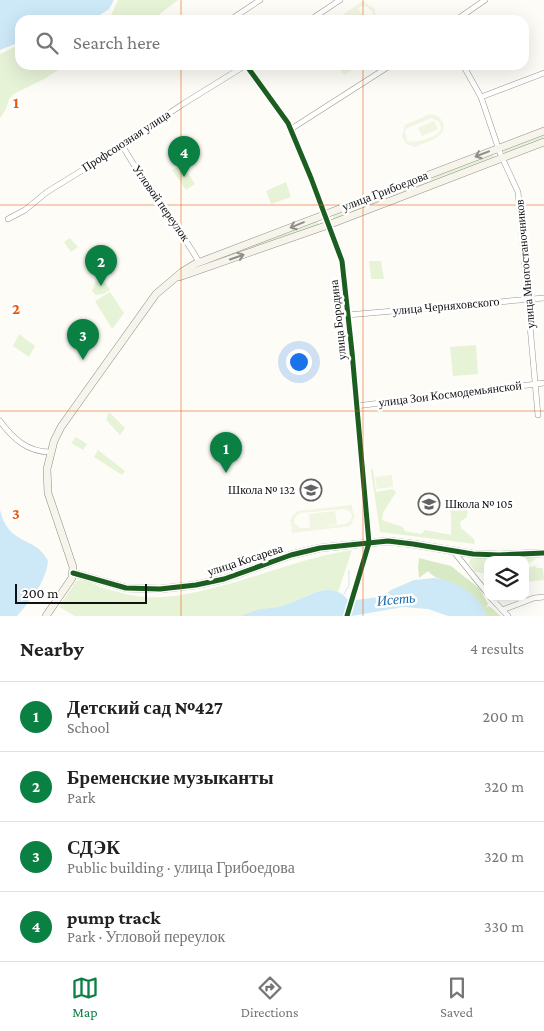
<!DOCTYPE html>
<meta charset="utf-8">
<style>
body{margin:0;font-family:"Crimson Pro",serif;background:#f2f2f2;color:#222}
.controls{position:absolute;right:15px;bottom:15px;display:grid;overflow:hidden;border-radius:10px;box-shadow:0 5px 20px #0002}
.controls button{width:45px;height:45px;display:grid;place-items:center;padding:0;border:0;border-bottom:1px solid #e0e0e0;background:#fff;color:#222;font:25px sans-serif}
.scale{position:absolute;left:15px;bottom:12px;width:132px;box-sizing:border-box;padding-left:5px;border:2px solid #111;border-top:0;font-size:14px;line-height:18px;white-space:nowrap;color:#111;-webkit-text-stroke:4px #fff;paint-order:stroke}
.you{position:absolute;left:298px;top:361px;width:18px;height:18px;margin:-12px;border:4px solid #fff;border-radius:50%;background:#1a73e8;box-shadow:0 0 0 8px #1a73e833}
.badge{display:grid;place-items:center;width:32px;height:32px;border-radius:50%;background:#0b8043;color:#fff;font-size:16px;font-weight:700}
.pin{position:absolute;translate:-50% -41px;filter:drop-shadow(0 1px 2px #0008)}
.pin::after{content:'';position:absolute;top:26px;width:18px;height:15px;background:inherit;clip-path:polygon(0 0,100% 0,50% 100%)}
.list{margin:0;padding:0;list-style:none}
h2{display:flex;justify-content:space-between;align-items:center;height:65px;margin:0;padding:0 20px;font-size:21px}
h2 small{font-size:16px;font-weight:400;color:#767676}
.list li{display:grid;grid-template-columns:32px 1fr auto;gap:15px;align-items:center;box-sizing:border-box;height:70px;padding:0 20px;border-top:1px solid #e0e0e0}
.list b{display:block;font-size:19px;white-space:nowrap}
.list p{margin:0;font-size:16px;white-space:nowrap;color:#767676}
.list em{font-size:16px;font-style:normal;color:#767676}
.icon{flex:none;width:28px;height:28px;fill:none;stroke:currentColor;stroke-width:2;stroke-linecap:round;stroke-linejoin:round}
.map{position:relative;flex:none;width:544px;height:616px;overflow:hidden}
.search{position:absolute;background:#fff;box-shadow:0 5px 20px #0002;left:15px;right:15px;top:15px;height:55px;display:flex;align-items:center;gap:12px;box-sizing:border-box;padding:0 18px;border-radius:15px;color:#767676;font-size:19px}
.sheet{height:345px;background:#fff}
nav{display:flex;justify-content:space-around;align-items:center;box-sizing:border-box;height:70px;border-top:1px solid #e0e0e0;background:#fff;font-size:14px;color:#767676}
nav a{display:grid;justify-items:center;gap:2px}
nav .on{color:#0b8043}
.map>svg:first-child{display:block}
.green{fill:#e7f3d7}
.forest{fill:#d8eac5}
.pitch{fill:#f0f6e1;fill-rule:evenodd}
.water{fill:#cde8f7}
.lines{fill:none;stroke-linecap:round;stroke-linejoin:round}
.stream{stroke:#cde8f7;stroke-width:1}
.street-casing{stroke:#979795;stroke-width:6}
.secondary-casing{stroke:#8e8d8b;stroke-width:8}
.street{stroke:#fffffe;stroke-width:5}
.secondary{stroke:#f6f4eb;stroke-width:7}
.cycleway-casing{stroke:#fff;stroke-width:8}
.cycleway{stroke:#1b5e20;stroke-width:5}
.oneway{stroke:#8f8e89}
.grid{fill:none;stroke:#e8590c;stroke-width:1;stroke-opacity:0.55}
.labels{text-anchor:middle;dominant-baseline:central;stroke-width:5;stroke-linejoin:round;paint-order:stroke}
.street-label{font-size:12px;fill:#111;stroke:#fff}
.poi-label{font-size:12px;fill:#111;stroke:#fff;text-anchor:end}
.water-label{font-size:14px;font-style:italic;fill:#1768a6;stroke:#fff}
.grid-label{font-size:16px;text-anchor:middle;font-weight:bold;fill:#e8590c;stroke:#fff;stroke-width:5;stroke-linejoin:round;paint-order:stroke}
</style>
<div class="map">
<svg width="544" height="616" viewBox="0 0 544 616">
<rect width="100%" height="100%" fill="#fdfcf7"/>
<g class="green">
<path d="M118,0H178L152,20H109Z"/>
<path d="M20,44V65H66L44,79L14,94L9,99L6,109L0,118V54Z"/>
<path d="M544,133V140L505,154L502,148Z"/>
<path d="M492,152L495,159L334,220L332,214Z"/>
<path d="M182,164L195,184L186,190L172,170Z"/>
<path d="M286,182L291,197L271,204L266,191Z"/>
<path d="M316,219L319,225L212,264L210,260Z"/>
<path d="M70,238L78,247L71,252L64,242Z"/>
<path d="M369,261H381L384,279H371Z"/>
<path d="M96,281H104L110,290L103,294L96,295L92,291Z"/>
<path d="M110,292L124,313L112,329L95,301Z"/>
<path d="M19,334L35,346L29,357L13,346Z"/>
<path d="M476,345L478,374L453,376L450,347Z"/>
<path d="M109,412L125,428L120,435L106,420Z"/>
<path d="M76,437L87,444L83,450L71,443Z"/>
<path d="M98,450L125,471L122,475L94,457Z"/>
<path d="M372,468L373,469L376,492L393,489L396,492L383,513L382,520L403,527L405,531L421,534L425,530L451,535V515L447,501L453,498L468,504L467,517L460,522L461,528L474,539L475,544L380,532L371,471Z"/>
<path d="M352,550L338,592C334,592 330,590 326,590C310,591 297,603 282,606C267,610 253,611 239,616H75L59,607L76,581C86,578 94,585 104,588C122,594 145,599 164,597C229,591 288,560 352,550Z"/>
<path d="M471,558H531L536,559L528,564L530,567L535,566L537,568H543L544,580L525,582V560H488V574L475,572L469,563Z"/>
</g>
<path class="forest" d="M419,558L451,566L480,589L488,604L486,608L489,606L501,616H485C483,601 466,589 452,583C442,579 435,579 428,571L419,578L418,567Z"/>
<g class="pitch">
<path d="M363,1L375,9L376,20H373C374,11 371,8 363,6L358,8L366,20H335Z"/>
<path d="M341,65H356L357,67L344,75L338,67Z"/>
<path d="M430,114C436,115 440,116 443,123C448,138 425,142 415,147L405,143L402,135L405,125ZM431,118L438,121C440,123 441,126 441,129C439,137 414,144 407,141L405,131L407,128Z"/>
<path d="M434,121L438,129L422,136L418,128Z"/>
<path d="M392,475L393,487L377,489L375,477Z"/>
<path d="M352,505V509L355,517L350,526L292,533L291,529H293C288,522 291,515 298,511ZM344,509L349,511L352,515L351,520L346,524L318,527L337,524L335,511L309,514L310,528H300L294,523L295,517L300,513Z"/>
</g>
<g class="water">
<path d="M0,0H114L109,9L92,20H20V42L0,50Z"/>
<path d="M0,510C9,547 35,535 48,561C46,582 30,601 17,616H0Z"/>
<path d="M435,578C454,581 482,594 485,616H448L428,609L403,607L352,616H239C247,614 254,610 262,609C270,608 278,608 285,605C299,601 312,591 326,590C334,590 342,592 347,599L357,600L384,596L391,590L414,580Z"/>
</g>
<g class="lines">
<path class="stream" d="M344,594L349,585V571"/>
<g class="street-casing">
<g id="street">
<path d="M230,20L260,0"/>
<path d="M310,20L340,0"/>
<path d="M456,20L485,0"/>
<path d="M246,65L288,123L311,178L342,261L352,352L369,543L347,616"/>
<path d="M463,65L481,97L500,153L518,192L538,415"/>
<path d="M481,97L544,73"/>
<path d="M291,129L391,65"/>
<path d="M122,145C145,186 176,222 199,262"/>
<path d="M8,219L25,210L47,192L107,155L183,104L246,65"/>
<path d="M347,315L544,298"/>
<path d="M356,406L544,383"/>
<path d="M0,421C13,439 28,452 50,452"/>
<path d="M454,552L488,594"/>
<path d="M490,597L508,616"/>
<path d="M502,610L534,598L544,597"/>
</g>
</g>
<g class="secondary-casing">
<g id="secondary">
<path d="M179,277L328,225L544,142"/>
<path d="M73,573L126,588L160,589L196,585L224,579L291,555L320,548L388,541L413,544L473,554L499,555L544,553"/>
<path d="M46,616L72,578L73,567L70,558L48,493L47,469L54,441L61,427L88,389L156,294L182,272L195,264L544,131"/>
</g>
</g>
<use href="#street" class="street"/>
<use href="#secondary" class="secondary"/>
<g class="cycleway-casing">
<g id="cycleway">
<path d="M246,65L288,123L311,178L342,261L352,352L369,543L347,616"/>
<path d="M73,573L126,588L160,589L196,585L224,579L291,555L320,548L388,541L413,544L473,554L499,555L544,553"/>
</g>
</g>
<use href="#cycleway" class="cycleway"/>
</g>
<defs><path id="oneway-shaft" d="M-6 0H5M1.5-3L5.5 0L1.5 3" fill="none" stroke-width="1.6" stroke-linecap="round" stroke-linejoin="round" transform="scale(1.25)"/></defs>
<g class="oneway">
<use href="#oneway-shaft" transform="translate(482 154) rotate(159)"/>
<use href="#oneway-shaft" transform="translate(297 225) rotate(158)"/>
<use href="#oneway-shaft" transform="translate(237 257) rotate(-19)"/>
</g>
<path class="grid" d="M181,0V20M363,0V20M181,65V616M363,65V616M0,205H544M0,411H544"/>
<defs>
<g id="school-ring" transform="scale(1.125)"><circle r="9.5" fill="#fff" stroke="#646362" stroke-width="1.5"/><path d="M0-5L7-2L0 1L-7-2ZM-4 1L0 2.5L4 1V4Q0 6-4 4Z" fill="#646362"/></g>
</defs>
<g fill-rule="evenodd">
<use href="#school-ring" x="311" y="490"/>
<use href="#school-ring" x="429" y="504"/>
</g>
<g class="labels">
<g class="street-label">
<text transform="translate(126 141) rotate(-33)">Профсоюзная улица</text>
<text transform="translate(385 191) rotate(-21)">улица Грибоедова</text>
<text transform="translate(161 203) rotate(55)">Угловой переулок</text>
<text transform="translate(525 264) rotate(-95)">улица Многостаночников</text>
<text transform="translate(446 306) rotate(-5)">улица Черняховского</text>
<text transform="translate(338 320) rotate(-96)">улица Бородина</text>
<text transform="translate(450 394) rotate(-7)">улица Зои Космодемьянской</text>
<text transform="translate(245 560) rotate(-18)">улица Косарева</text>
</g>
<g class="poi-label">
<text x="295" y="490">Школа № 132</text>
<text x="445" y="504" text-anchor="start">Школа № 105</text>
</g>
<g class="water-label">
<text transform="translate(396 599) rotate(-5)">Исеть</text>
</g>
</g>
<g class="grid-label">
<text x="16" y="108">1</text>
<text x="16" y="314">2</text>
<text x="16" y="519">3</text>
</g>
</svg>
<div class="controls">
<button><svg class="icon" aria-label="layers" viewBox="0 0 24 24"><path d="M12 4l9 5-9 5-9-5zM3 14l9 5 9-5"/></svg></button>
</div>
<div class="scale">200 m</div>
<div class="you"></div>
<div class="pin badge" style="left:226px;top:473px">1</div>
<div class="pin badge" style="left:101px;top:286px">2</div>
<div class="pin badge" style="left:83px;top:360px">3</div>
<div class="pin badge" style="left:184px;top:177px">4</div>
<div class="search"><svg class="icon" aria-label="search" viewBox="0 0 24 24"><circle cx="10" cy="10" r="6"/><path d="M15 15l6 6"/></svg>Search here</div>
</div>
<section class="sheet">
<h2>Nearby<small>4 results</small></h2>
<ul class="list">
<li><span class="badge">1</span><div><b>Детский сад №427</b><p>School</p></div><em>200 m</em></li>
<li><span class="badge">2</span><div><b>Бременские музыканты</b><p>Park</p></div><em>320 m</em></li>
<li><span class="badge">3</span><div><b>СДЭК</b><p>Public building · улица Грибоедова</p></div><em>320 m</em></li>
<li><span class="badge">4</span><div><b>pump track</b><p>Park · Угловой переулок</p></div><em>330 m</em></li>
</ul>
</section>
<nav>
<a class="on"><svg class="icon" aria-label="map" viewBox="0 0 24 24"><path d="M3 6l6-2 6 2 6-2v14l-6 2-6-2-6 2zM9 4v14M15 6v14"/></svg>Map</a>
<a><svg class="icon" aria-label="directions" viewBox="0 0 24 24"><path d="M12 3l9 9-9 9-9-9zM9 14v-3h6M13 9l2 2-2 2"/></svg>Directions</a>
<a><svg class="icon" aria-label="saved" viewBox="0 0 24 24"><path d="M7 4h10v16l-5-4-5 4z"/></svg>Saved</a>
</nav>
